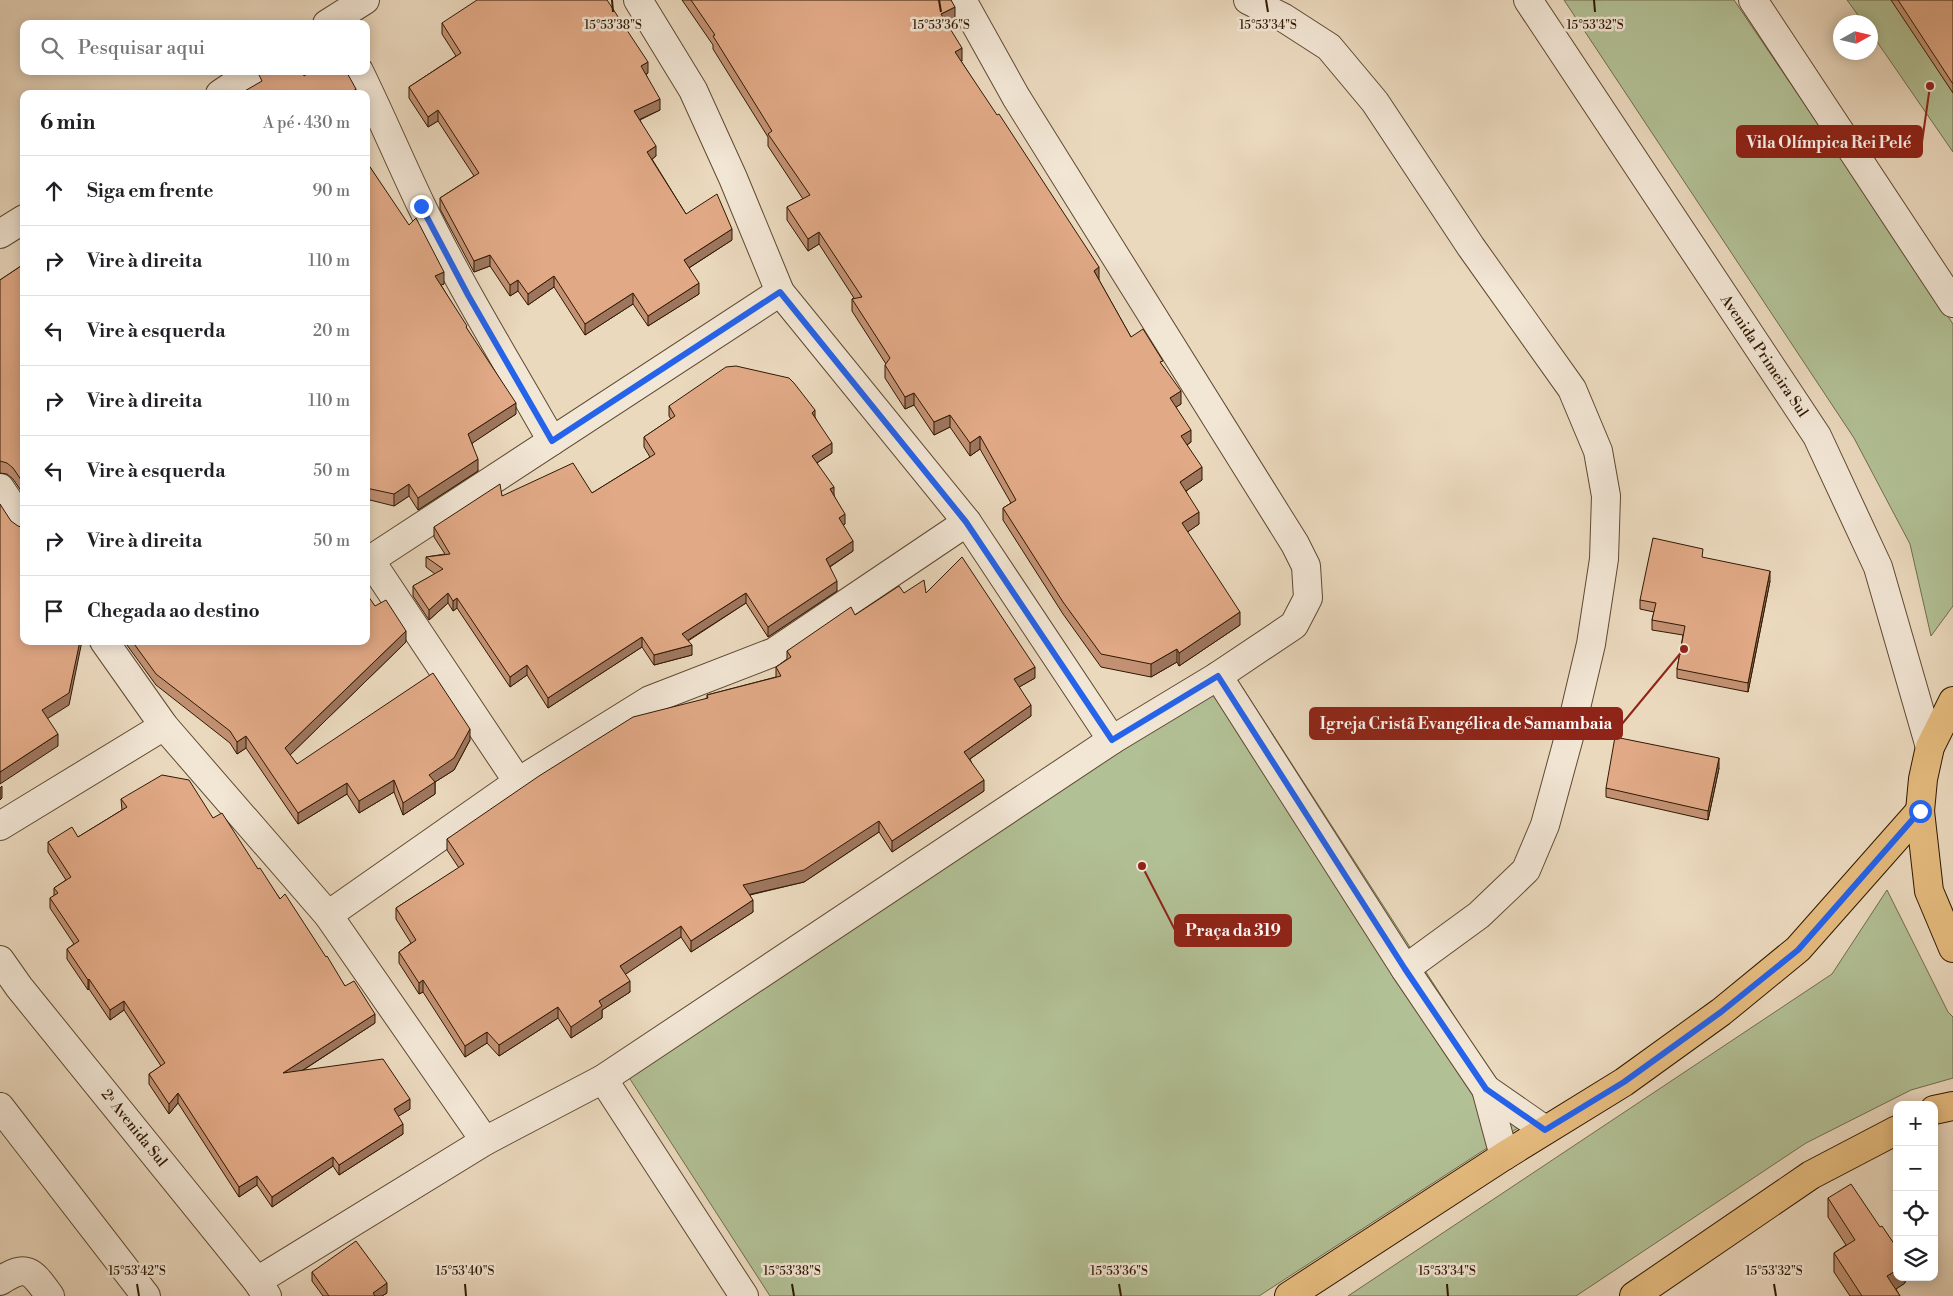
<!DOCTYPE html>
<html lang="pt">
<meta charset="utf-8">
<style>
body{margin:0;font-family:"Libre Bodoni",serif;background:#f2f2f2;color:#202124}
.controls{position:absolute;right:15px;bottom:15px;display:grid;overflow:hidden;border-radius:10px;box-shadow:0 2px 12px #0003}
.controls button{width:45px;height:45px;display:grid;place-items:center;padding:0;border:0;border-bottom:1px solid #e0e0e0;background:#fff;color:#202124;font:25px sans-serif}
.compass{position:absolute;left:1833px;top:15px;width:45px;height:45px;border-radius:50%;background:#fff;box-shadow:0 2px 12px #0003;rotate:82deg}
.stop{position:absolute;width:15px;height:15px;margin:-11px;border:4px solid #2563eb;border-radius:50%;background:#fff}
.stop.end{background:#2563eb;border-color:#fff;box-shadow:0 1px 5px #0008}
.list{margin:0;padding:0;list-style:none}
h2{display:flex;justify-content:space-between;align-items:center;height:65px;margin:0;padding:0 20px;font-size:21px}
h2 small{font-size:16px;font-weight:400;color:#757577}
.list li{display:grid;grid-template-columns:32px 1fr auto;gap:15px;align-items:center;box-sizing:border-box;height:70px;padding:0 20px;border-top:1px solid #e0e0e0}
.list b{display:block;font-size:19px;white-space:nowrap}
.list em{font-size:16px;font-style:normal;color:#757577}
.icon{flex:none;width:28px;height:28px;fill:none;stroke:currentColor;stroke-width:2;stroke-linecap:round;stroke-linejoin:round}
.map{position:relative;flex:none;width:1953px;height:1296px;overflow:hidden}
.search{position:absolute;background:#fff;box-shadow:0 2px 12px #0003;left:20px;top:20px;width:350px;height:55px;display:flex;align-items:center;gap:12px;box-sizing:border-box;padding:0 18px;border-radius:10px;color:#757577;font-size:19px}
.panel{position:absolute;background:#fff;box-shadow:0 2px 12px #0003;left:20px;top:90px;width:350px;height:555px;border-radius:10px}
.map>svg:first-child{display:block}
.green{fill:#b2c095;stroke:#716c4c}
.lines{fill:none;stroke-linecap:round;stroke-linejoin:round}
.minor-casing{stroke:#5f4931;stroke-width:30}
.major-casing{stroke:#301902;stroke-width:30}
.minor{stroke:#f2e6d5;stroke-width:28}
.major{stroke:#e6bc7f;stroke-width:28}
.wall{fill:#c29173;stroke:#301902}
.shaded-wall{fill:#9e765e;stroke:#301902}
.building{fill:#e1a986;stroke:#301902}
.route{stroke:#2563eb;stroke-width:6}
.ticks{fill:none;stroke:#301902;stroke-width:2}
.labels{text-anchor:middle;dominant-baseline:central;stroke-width:5;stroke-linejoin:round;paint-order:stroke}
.street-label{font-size:15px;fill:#301902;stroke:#f2e6d5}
.ticks-label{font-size:12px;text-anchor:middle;fill:#301902;stroke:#f2e6d5;stroke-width:5;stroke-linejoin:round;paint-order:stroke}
.leader{fill:none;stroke:#8f2418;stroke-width:2}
.callout-dot{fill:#8f2418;stroke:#f2e6d5;stroke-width:2}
.callout{fill:#8f2418;stroke:#8f2418;stroke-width:2}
.callout-label{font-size:16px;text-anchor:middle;font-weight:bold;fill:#fff}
</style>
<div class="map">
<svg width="1953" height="1296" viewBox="0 0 1953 1296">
<rect width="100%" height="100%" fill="#ebd9be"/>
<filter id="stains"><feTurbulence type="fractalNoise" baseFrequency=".004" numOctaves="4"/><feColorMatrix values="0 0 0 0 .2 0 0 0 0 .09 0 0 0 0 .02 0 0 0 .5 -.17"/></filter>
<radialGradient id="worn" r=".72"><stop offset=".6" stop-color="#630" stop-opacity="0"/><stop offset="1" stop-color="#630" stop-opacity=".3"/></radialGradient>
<g class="green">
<path d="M1564,0H1734L1953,324V606L1931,636L1910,544L1854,438Z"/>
<path d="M1847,0H1953V152L1871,33L1870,22H1863Z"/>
<path d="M1230,668L1524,1124L1259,1296H770L621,1065Z"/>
<path d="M1887,890L1948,1012L1953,1017V1078L1911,1090L1806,1143L1576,1296H1348L1832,974Z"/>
</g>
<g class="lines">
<g class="minor-casing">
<g id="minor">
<path d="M638,0L693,90L733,178L780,292L967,522L1112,740"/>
<path d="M1248,0L1284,18L1329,47L1375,102L1471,247L1572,389L1598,451L1606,496L1604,559L1591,644L1569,737L1545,825L1526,870L1479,915L1405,969"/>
<path d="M1528,0L1817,436L1878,567L1930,747"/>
<path d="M1753,0L1953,303"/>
<path d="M327,24L365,0"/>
<path d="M359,71C381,116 400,161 421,205C460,286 508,363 552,441"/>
<path d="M220,94L254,71"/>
<path d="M0,234L24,219"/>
<path d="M0,488L24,524"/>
<path d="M366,557L370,560L518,782"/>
<path d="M370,560L780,292"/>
<path d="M104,641L164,726L328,915L485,1141"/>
<path d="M1218,676L1405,969L1486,1089L1504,1156"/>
<path d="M0,826L164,726"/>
<path d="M328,915L518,782L650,700L774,652L967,522"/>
<path d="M0,960L19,987L257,1281L267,1296"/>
<path d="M603,1079L744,1296"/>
<path d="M1486,1089L1545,1130"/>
<path d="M0,1107L146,1296"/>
<path d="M0,1281C28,1262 33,1273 50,1296"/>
<path d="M257,1281L485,1141L603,1079L1112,740L1218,676L1294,625L1308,598L1306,566L1295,544L1016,97L962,0"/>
</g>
</g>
<g class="major-casing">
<g id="major">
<path d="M1953,701L1930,747L1923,779L1920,811L1929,891L1953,948"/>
<path d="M1934,1110L1953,1106"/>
<path d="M1289,1296L1504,1156L1624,1082L1721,1012L1798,949L1920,811"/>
<path d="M1634,1296L1811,1175L1897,1130"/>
</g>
</g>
<use href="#minor" class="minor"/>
<use href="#major" class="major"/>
</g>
<g class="wall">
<path d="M682,0H951L955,20L947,24L962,61H961L1099,280L1131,337L1163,366L1181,404L1176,407L1191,442L1187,445L1202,480L1186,491L1199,524L1187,532L1240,625L1179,666L1177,662L1151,677L1101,667L1063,614L1003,520V508L1011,503L980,449L970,456L950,427L934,435L914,405L905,409L885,378V365L886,364L852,311V299L854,298L819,244L808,251L787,220V207L803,199L768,146V137L713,49V45Z"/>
<path d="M1891,0H1953V93Z"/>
<path d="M442,23L648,73L646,74L660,110L640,120L656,156L652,159L686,214L732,240L689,268L699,294L648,326L633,304L585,335L554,287L528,305L518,291L510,296L490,266L474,272L440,209V198L474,176L438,121L428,127L409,98V87L456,56L442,34Z"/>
<path d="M366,161L444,284L441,285L467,329L516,414L472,443L478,471L418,510L409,496L394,506L366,499Z"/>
<path d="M24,264V495L13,479L7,474L0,473V280Z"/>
<path d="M669,406L815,417L832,453L817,463L834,495L845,524L843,525L853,551L830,567L837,591L768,637L746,603L688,641L692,655L654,665L642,647L548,708L527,675L510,687L457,608L453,611L448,603L429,620L413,596V586L435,574L426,567V557L445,554L434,537V527L502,496L592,493L650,457L644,447V437L671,419L669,416Z"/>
<path d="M1703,558L1770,581L1748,692L1677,678V669L1683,635L1652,630V620L1654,612L1640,609V600Z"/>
<path d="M904,593H926L1035,678L1019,687L1031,716L970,759L984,791L892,852L879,832L804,882L750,895L753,912L691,952L681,937L625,974L630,992L602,1010V1018L571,1038L558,1018L499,1056L487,1043L465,1057L423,992L419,994L399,963V952L411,943L396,919V908L459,868L447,850V839L707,698V695L776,677V667L787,659V651L855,615Z"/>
<path d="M375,606L406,642L290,755L297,764L470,740L454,770L435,782V794L403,815L394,792L359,813L347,794L298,824L246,748L237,754L230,743L156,685L124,641H366Z"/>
<path d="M1719,768L1708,820L1606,797V788Z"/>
<path d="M121,799L213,818L258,869L345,986L375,1023L302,1071L410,1109L398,1116L403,1134L339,1175L333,1166L272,1207L257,1185L239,1197L178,1103L169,1114L149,1084V1074L161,1066L124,1010L110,1020L89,989L88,990L67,959V949L74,944L50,908V898L54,896V888L66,880L48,852V842L78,837L122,810Z"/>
<path d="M1828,1198L1905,1277V1283L1896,1289L1900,1296H1850L1834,1272V1253L1846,1245L1828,1217Z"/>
<path d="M312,1272L387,1293L382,1296H323L312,1281Z"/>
</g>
<g class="shaded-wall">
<path d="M955,7V20L941,27V14Z"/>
<path d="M962,48V61L955,65V52Z"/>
<path d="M648,62V73L641,77V66Z"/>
<path d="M356,89V94H349Z"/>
<path d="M660,99V110L634,122V111Z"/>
<path d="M438,110V121L428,127V117Z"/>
<path d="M656,146V156L647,163V152Z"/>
<path d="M732,229V240L684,271V260Z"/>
<path d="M819,232V244L808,251V239Z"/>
<path d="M490,255V266L474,272V261Z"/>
<path d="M1099,267V280L1094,271Z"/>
<path d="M444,272V284L435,287V276Z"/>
<path d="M554,276V287L528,305V294Z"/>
<path d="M518,280V291L510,296V285Z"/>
<path d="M699,283V294L648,326V316Z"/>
<path d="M633,293V304L585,335V324Z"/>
<path d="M1181,391V404L1170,411V398Z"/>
<path d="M914,393V405L905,409V397Z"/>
<path d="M516,403V414L468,446V434Z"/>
<path d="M815,410V420L812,413Z"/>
<path d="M950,415V427L934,435V422Z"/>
<path d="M1191,430V442L1181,449V436Z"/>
<path d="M980,436V449L970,456V443Z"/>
<path d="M832,443V453L812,466V456Z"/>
<path d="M478,459V471L418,510V498Z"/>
<path d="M1202,467V480L1180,495V482Z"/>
<path d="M409,484V496L394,506V494Z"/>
<path d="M834,487V497L830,489Z"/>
<path d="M1199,512V524L1182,536V523Z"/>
<path d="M845,514V524L839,528V518Z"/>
<path d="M853,541V551L826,569V559Z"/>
<path d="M1770,571V581L1748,692V683Z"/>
<path d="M837,581V591L768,637V627Z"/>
<path d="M448,593V603L429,620V610Z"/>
<path d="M746,593V603L682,644V634Z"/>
<path d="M457,598V608L453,611V601Z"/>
<path d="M1240,612V625L1179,666V653Z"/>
<path d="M406,631V642L285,760V748Z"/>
<path d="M642,637V647L548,708V698Z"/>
<path d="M80,641H82L69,705L42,722V710Z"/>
<path d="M692,645V655L654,665V655Z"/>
<path d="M1177,649V662L1151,677V664Z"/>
<path d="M527,665V675L510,687V677Z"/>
<path d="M1035,667V678L1014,690V679Z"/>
<path d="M1031,705V716L964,763V752Z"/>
<path d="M470,729V740L454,770L435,782V794L403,815V803Z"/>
<path d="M58,734V746L0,784V772Z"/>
<path d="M246,736V748L237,754V742Z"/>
<path d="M1719,758V768L1708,820V811Z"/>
<path d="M394,780V792L359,813V801Z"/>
<path d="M984,780V791L892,852V841Z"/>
<path d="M347,783V794L298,824V813Z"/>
<path d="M2,786V798L0,800V788Z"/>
<path d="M879,821V832L804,882L743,896V885Z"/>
<path d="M753,900V912L691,952V941Z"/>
<path d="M681,926V937L620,978V966Z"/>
<path d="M89,979V989L88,990V980Z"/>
<path d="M423,980V992L419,994V983Z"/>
<path d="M630,981V992L602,1010V1018L571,1038V1027L599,1001Z"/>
<path d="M124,1001V1010L110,1020V1010Z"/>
<path d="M558,1007V1018L499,1056V1045Z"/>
<path d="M375,1014V1023L283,1083V1073Z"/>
<path d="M487,1032V1043L465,1057V1046Z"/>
<path d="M178,1093V1103L169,1114V1104Z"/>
<path d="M410,1099V1109L394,1119V1109Z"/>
<path d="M403,1124V1134L339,1175V1165Z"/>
<path d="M333,1157V1166L272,1207V1197Z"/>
<path d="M257,1176V1185L239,1197V1187Z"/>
<path d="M1897,1270V1277H1905V1283L1887,1295V1276Z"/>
<path d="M387,1283V1293L382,1296H373V1293Z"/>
</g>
<g class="building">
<path d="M477,0H607L648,62L641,66L660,99L634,111L656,146L647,152L686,214L717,194L732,229L684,260L699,283L648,316L633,293L585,324L554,276L528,294L518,280L510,285L490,255L474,261L440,198L479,173L438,110L428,117L409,87L461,53L442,23Z"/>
<path d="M691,0H951L955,7L941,14L962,48L955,52L997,115L999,114L1099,267L1094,271L1131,337L1143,329L1163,361L1160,362L1181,391L1170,398L1191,430L1181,436L1202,467L1180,482L1199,512L1182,523L1240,612L1179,653L1177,649L1151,664L1101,654L1063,602L1003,508L1016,500L980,436L970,443L950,415L934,422L914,393L905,397L885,365L890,358L852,299L862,297L819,232L808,239L787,207L810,195L768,134L772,131L713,36L715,35Z"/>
<path d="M1898,0H1953V84Z"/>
<path d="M263,71H302L304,76L312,71H346L356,89L349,94H244L243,92L262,81L259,75Z"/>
<path d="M366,161L409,225L416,218L444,272L435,276L467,326L466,327L516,403L468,434L478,459L418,498L409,484L394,494L366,488Z"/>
<path d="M24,264V484L13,468L7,463L0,461V280Z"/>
<path d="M736,366L789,378L794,383L815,410L812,413L832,443L812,456L834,487L830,489L845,514L839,518L853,541L826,559L837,581L768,627L746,593L682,634L692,645L654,655L642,637L548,698L527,665L510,677L457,598L453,601L448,593L429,610L413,586L443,569L426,557L450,554L434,527L500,484L502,496L573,463L592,493L655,454L644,437L675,416L669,406L726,367Z"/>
<path d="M0,504L11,521L18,526L24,528V641H80L69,693L42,710L58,734L0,772Z"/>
<path d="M1653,538L1703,549L1702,557L1770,571L1748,683L1677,669L1685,626L1652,620L1656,603L1640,600Z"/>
<path d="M962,557L1035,667L1014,679L1031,705L964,752L984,780L892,841L879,821L804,870L743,885L753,900L691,941L681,926L620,966L630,981L599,1001L602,1006L571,1027L558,1007L499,1045L487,1032L465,1046L423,980L419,983L399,952L416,940L396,908L464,864L447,839L539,776L633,717L708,698L707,695L781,676L776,667L791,657L787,651L851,607L855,615L899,586L904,593L924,580L926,593Z"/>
<path d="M366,593L375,606L386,600L406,631L285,748L297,764L433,673L470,729L454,758L429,775L435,782L403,803L394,780L359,801L347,783L298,813L246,736L237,742L230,731L156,674L132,641H366Z"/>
<path d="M1615,737L1719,758L1708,811L1606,788Z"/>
<path d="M162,775L189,780L213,818L222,813L258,869L260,868L280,899L285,894L326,957L327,956L345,986L354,981L375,1014L283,1073L383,1059L410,1099L394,1109L403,1124L339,1165L333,1157L272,1197L257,1176L239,1187L178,1093L169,1104L149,1074L165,1063L124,1001L110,1010L89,979L88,980L67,949L79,941L50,898L58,893L54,888L71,877L48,842L72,827L78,837L127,807L121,799Z"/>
<path d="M1851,1184L1880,1227L1882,1226L1897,1248V1270L1887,1276L1900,1296H1862L1834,1253L1855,1240L1828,1198Z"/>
<path d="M356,1241L387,1283L373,1293L375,1296H329L312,1272Z"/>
</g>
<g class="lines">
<path class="route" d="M421,206L468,295L552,441L780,292L966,522L1112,740L1218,676L1405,969L1486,1089L1545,1130L1624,1082L1721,1012L1798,950L1920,811"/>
</g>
<path class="ticks" d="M612,0L613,12M939,0L941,12M1266,0L1268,12M1594,0L1595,12M137,1284L139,1296M465,1284L466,1296M792,1284L794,1296M1119,1284L1121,1296M1447,1284L1448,1296M1774,1284L1776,1296"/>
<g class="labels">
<g class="street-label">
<text transform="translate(1764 356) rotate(56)">Avenida Primeira Sul</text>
<text transform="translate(134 1128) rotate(51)">2ᵃ Avenida Sul</text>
</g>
</g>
<g class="ticks-label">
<text x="613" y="29">15°53'38"S</text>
<text x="941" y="29">15°53'36"S</text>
<text x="1268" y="29">15°53'34"S</text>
<text x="1595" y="29">15°53'32"S</text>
<text x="137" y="1275">15°53'42"S</text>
<text x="465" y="1275">15°53'40"S</text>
<text x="792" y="1275">15°53'38"S</text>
<text x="1119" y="1275">15°53'36"S</text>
<text x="1447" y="1275">15°53'34"S</text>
<text x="1774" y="1275">15°53'32"S</text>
</g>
<path class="leader" d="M1930 86L1922 142M1684 649L1622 724M1142 866L1175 930"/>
<g class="callout-dot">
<circle cx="1930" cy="86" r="5"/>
<circle cx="1684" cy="649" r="5"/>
<circle cx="1142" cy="866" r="5"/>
</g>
<g class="callout">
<rect x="1737" y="126" width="185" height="31" rx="5"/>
<rect x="1310" y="708" width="312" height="31" rx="5"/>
<rect x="1175" y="915" width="116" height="31" rx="5"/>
</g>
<g class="callout-label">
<text x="1829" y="148">Vila Olímpica Rei Pelé</text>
<text x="1466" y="729">Igreja Cristã Evangélica de Samambaia</text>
<text x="1233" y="936">Praça da 319</text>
</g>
<rect width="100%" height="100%" filter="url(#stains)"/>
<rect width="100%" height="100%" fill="url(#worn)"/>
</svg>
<div class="controls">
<button>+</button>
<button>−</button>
<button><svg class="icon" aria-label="locate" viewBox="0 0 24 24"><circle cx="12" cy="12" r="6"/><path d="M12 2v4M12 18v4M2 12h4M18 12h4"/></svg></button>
<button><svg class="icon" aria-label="layers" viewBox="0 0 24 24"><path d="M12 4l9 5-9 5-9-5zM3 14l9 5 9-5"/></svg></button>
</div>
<svg class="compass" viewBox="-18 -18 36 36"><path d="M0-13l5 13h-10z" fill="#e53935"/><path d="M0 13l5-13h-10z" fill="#757577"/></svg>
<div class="stop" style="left:1920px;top:811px"></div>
<div class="stop end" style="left:421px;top:206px"></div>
<div class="search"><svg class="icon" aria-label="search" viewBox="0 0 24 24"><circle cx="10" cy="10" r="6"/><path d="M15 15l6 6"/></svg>Pesquisar aqui</div>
<section class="panel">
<h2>6 min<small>A pé · 430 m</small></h2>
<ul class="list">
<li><svg class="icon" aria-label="ahead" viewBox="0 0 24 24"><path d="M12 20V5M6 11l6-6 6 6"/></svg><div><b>Siga em frente</b></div><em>90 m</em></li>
<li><svg class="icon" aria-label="right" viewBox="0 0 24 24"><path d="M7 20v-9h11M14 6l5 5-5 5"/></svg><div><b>Vire à direita</b></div><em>110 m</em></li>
<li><svg class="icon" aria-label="left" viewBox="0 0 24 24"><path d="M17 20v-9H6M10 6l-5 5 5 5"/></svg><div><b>Vire à esquerda</b></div><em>20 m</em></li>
<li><svg class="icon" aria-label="right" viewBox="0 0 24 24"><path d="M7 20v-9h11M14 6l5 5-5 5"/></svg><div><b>Vire à direita</b></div><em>110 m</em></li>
<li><svg class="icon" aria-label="left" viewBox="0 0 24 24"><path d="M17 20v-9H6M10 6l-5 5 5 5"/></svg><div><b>Vire à esquerda</b></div><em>50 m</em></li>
<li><svg class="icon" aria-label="right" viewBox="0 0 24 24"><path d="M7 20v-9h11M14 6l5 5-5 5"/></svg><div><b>Vire à direita</b></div><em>50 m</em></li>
<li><svg class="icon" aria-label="arrive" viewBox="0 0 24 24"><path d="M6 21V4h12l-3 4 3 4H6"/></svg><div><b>Chegada ao destino</b></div></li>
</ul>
</section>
</div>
